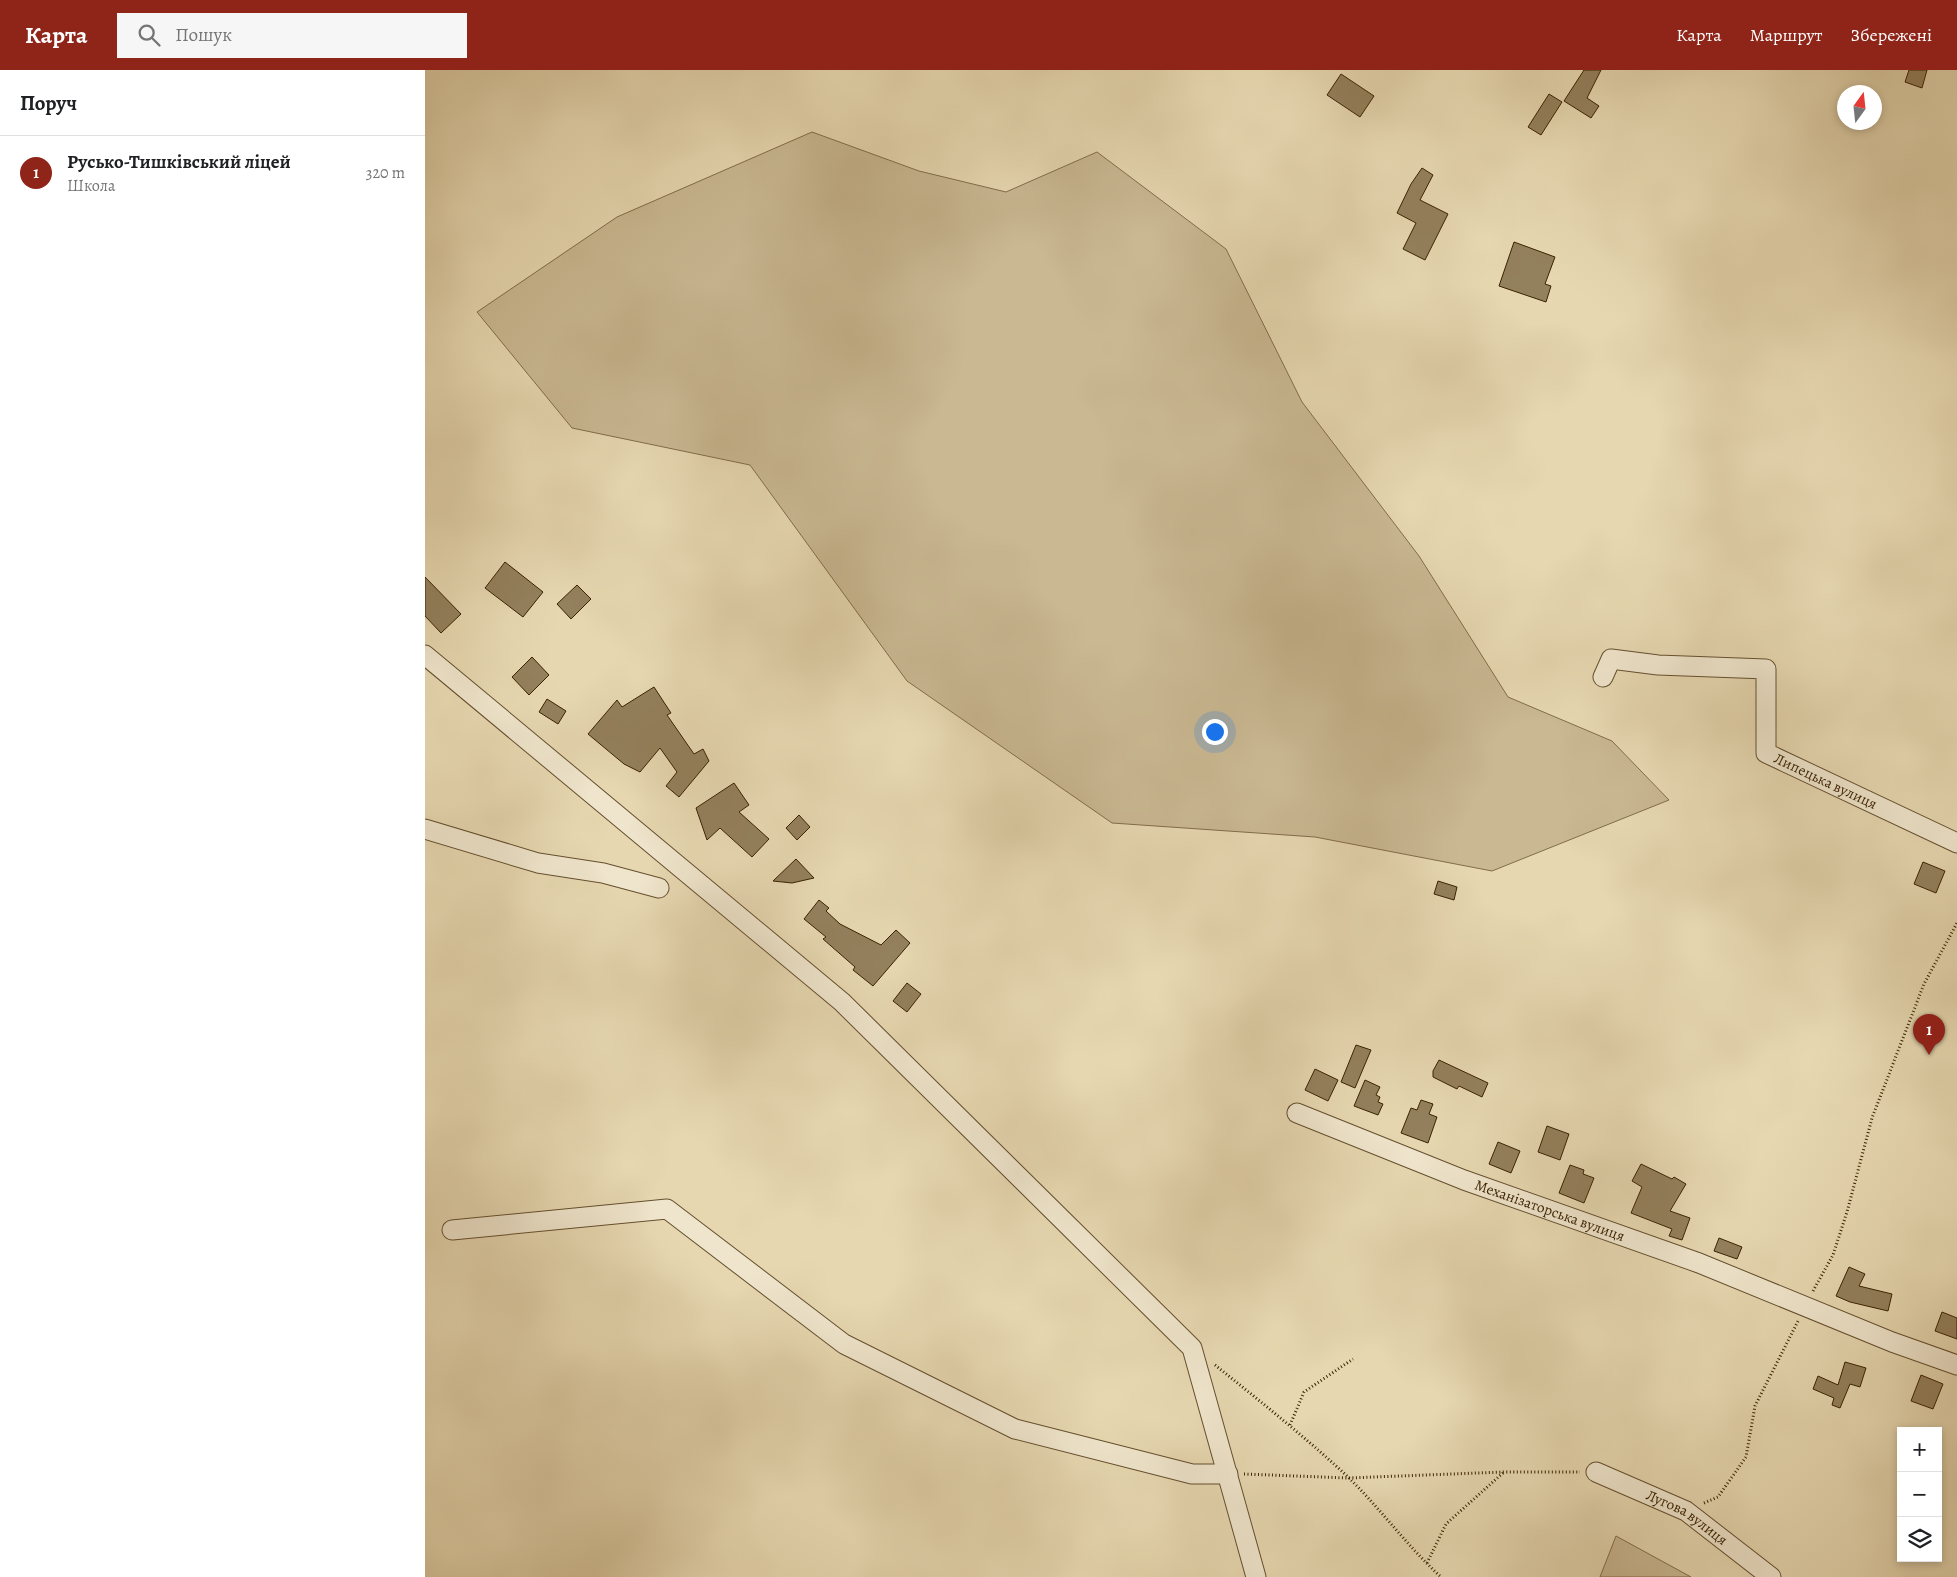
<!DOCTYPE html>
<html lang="uk">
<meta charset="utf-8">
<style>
body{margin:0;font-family:Alegreya,serif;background:#f6f6f6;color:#202124}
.controls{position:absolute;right:15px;bottom:15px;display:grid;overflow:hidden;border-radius:0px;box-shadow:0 2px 8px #0003}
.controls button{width:45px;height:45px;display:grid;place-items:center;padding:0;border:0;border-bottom:1px solid #e0e0e0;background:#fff;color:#202124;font:25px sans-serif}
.compass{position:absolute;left:1412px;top:15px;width:45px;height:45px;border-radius:50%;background:#fff;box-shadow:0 2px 8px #0003;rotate:15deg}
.you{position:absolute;left:789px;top:661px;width:18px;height:18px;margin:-12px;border:4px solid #fff;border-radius:50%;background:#1a73e8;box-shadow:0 0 0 8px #1a73e833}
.badge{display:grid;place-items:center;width:32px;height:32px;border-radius:50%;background:#8f2418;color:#fff;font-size:16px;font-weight:700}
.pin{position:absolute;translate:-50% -41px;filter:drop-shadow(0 1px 2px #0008)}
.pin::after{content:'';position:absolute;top:26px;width:18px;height:15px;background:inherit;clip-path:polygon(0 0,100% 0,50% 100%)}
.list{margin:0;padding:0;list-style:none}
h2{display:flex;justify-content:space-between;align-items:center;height:65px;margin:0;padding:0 20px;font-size:21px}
h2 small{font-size:16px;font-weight:400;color:#757577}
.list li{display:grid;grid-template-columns:32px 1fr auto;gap:15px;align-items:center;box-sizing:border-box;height:75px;padding:0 20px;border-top:1px solid #e0e0e0}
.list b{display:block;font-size:19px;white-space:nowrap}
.list p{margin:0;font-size:16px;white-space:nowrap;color:#757577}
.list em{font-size:16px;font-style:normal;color:#757577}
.icon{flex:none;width:28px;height:28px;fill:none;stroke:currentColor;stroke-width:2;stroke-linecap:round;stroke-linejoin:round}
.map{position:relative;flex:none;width:1532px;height:1507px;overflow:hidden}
header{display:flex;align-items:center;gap:30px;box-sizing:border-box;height:70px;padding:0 25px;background:#8f2418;color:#fff}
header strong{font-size:24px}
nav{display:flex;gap:28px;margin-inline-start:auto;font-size:18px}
.search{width:350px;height:45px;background:#f6f6f6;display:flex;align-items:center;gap:12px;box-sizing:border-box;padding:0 18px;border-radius:0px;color:#757577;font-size:19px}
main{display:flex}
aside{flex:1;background:#fff}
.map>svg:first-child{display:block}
.green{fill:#c9b892;stroke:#826d4a}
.building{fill:#93805c;stroke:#3a2202}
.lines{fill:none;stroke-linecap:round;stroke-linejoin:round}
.minor-casing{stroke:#654f2e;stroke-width:21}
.path{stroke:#3a2202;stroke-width:3;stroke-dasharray:1 2.5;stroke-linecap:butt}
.minor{stroke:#efe5cc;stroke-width:19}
.labels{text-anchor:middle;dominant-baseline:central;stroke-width:4;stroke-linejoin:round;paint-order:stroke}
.street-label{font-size:15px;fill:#3a2202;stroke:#efe5cc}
</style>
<header>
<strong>Карта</strong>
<div class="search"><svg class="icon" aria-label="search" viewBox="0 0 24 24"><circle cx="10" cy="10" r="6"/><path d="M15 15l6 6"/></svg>Пошук</div>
<nav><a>Карта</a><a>Маршрут</a><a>Збережені</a></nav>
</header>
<main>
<aside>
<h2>Поруч<small></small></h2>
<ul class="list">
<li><span class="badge">1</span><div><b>Русько-Тишківський ліцей</b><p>Школа</p></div><em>320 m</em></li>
</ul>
</aside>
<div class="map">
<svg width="1532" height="1507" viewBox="0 0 1532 1507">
<rect width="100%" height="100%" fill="#e6d7b0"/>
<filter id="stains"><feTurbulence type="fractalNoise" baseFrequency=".004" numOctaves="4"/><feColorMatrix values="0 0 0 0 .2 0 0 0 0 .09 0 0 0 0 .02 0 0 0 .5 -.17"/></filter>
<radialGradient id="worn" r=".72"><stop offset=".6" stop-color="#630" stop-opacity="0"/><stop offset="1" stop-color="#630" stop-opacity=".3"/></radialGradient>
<g class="green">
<path d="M387,62L494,101L581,122L672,82L801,179L877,332L994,486L1083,627L1187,671L1244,730L1067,801L890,767L687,753L482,611L325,395L147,358L52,242L192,147Z"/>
<path d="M1191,1466L1266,1507H1175Z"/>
</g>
<g class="building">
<path d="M1159,0H1176L1162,28L1174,36L1166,48L1139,31Z"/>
<path d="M1484,0H1502L1497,18L1480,12Z"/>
<path d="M916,4L949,26L935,47L902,25Z"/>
<path d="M1124,24L1137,32L1116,65L1103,57Z"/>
<path d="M997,98L1008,105L995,130L1023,144L1000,190L978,179L991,153L972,143L986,114Z"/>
<path d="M1089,172L1130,187L1120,214L1126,216L1121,232L1074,216Z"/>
<path d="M80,492L118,522L98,547L60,518Z"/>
<path d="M0,507L36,544L16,563L0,546Z"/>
<path d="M152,515L166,529L146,549L132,534Z"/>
<path d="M107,587L124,605L104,625L87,607Z"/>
<path d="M229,617L246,643L242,645L269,684L278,679L284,691L254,727L241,716L252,702L235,678L215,702L199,694L163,664L192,630L197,637Z"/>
<path d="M122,629L141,641L133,654L114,642Z"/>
<path d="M309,713L324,735L314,742L344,769L327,787L295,758L282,770L271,738Z"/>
<path d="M374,745L385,757L372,770L361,758Z"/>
<path d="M371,789L389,808L367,813L348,811Z"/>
<path d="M1498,792L1520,801L1511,823L1489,814Z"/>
<path d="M1013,811L1032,817L1029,830L1009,824Z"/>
<path d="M394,830L404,838L401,841L415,854L456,875L471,860L485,873L448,916L428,900L430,897L398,869L401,867L379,849Z"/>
<path d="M482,913L496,924L482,942L468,931Z"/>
<path d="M931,975L946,980L930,1018L916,1012Z"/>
<path d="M1014,990L1063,1013L1057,1027L1034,1016L1032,1019L1008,1007V1001Z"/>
<path d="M890,999L913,1010L903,1031L880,1020Z"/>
<path d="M940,1010L955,1017L951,1025L955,1027L953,1032L958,1034L953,1045L929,1036Z"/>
<path d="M996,1030L1008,1034L1004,1044L1012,1047L1003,1073L976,1063L986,1038L992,1040Z"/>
<path d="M1122,1056L1144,1064L1135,1090L1113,1082Z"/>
<path d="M1073,1072L1095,1081L1086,1103L1064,1094Z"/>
<path d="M1216,1094L1247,1109L1249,1107L1261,1114L1245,1141L1265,1148L1257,1170L1244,1166L1247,1159L1206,1143L1217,1117L1207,1111Z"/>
<path d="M1145,1095L1159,1100L1158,1104L1169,1108L1159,1133L1134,1123Z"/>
<path d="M1294,1168L1317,1177L1312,1189L1289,1181Z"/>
<path d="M1424,1197L1440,1204L1434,1216L1467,1224L1463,1241L1425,1232L1411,1226Z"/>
<path d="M1517,1242L1532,1248V1269L1510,1261Z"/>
<path d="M1420,1292L1441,1298L1435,1317L1425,1314L1415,1338L1407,1335L1409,1328L1388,1319L1393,1306L1413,1315Z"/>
<path d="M1496,1305L1518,1314L1508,1339L1486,1331Z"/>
</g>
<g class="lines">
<g class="minor-casing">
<g id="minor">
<path d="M0,585L417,932L767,1278L831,1507"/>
<path id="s1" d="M1178,607L1186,589L1233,595L1341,599V683L1532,773"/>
<path d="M0,759L113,793L178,803L234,818"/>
<path id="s2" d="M872,1043L1039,1110L1274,1193L1467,1272L1532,1295"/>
<path d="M27,1160L242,1139L419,1274L590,1359L767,1404H803"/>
<path id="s3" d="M1171,1402L1261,1441L1346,1507"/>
</g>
</g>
<g class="path">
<path d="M1388,1221L1408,1185L1422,1142L1447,1048L1499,914L1532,853"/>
<path d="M790,1295C835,1331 880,1367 922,1406C955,1438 982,1476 1016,1507"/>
<path d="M865,1355L879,1322L928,1289"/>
<path d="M819,1404L923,1408L1079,1402H1155"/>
<path d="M1279,1433L1293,1427L1321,1387L1330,1336L1373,1251"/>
<path d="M1002,1493L1021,1454L1079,1402"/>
</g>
<use href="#minor" class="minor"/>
</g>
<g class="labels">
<g class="street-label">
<text stroke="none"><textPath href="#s1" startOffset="325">Липецька вулиця</textPath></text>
<text stroke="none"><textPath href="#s2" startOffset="271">Механізаторська вулиця</textPath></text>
<text stroke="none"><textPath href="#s3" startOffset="102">Лугова вулиця</textPath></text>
</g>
</g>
<rect width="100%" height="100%" filter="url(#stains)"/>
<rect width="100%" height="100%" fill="url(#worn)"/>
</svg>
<div class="controls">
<button>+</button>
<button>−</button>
<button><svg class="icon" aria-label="layers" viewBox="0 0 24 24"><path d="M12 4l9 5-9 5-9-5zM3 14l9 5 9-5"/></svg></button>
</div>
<svg class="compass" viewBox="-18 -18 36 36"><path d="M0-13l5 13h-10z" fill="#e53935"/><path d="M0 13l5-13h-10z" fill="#757577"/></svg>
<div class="you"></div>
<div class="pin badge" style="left:1504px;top:985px">1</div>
</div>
</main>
